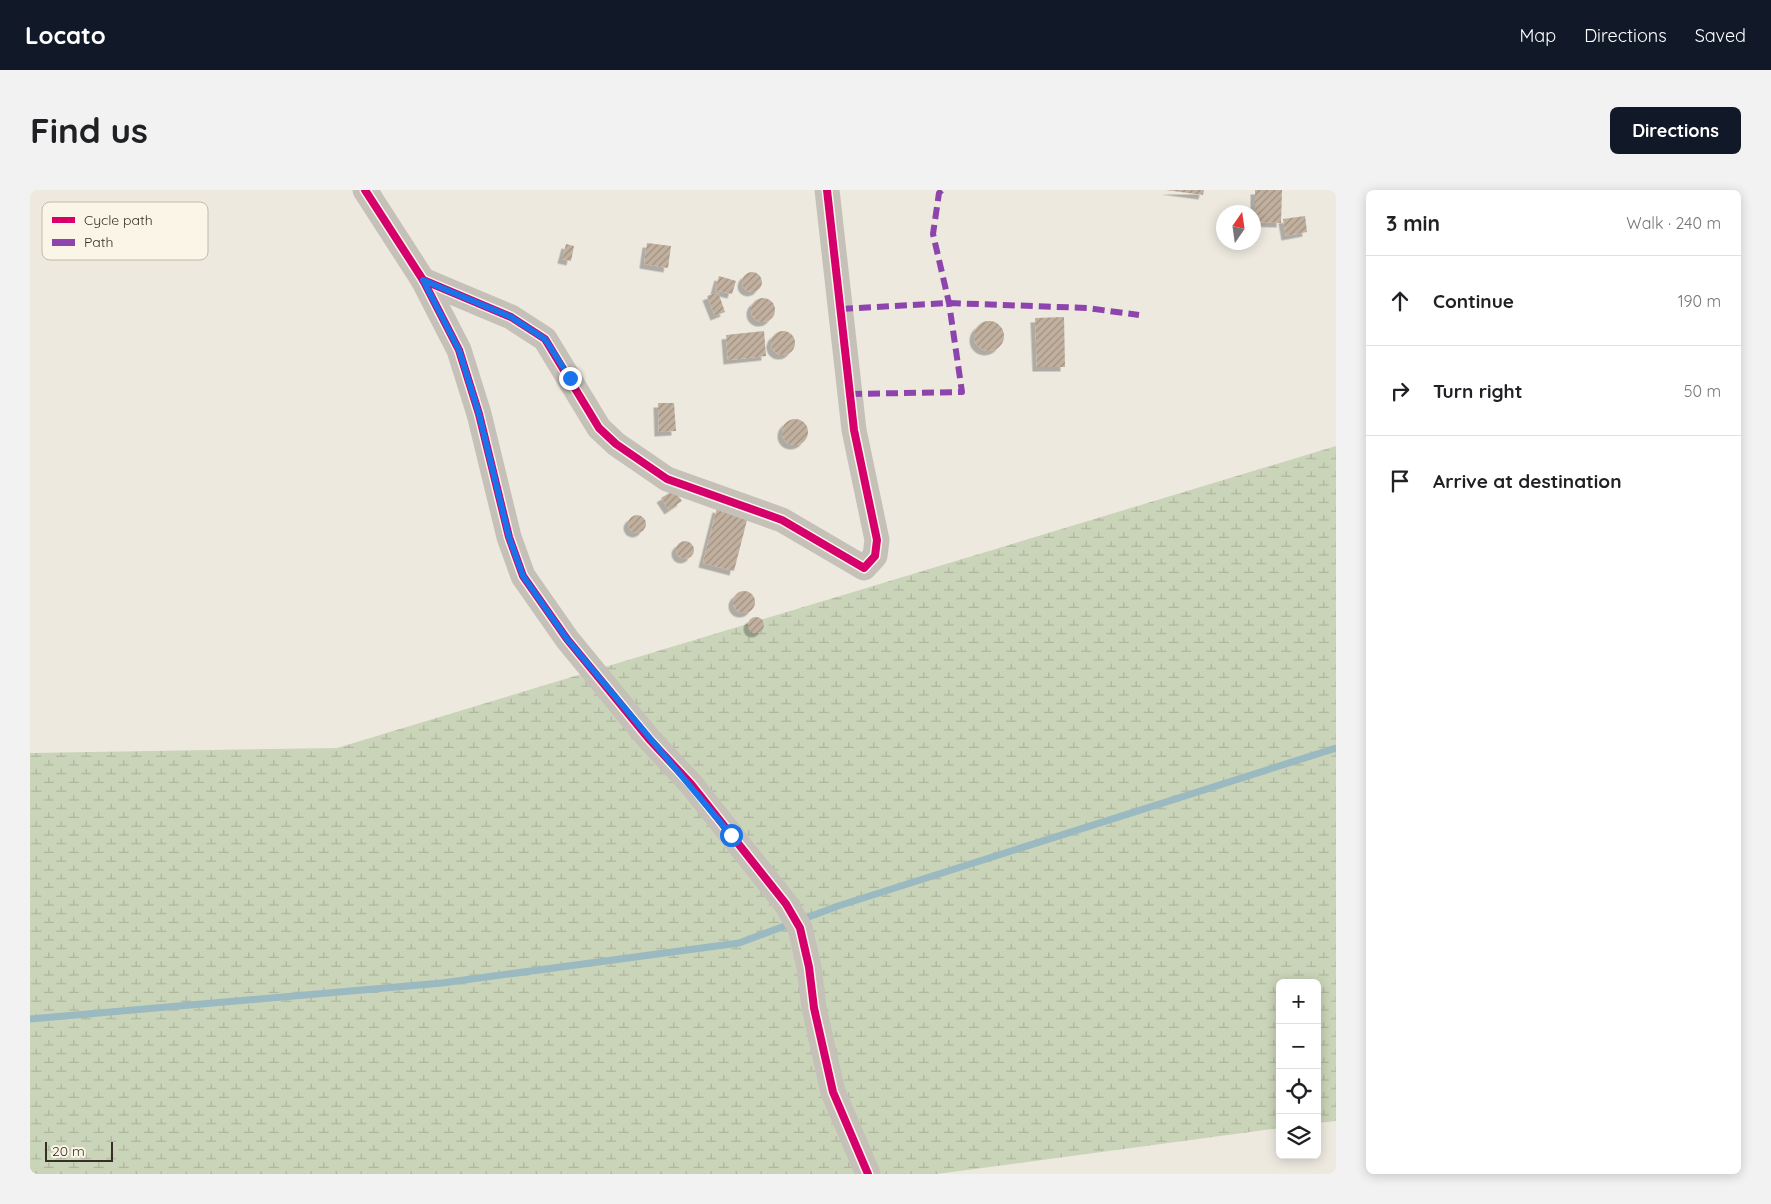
<!DOCTYPE html>
<meta charset="utf-8">
<style>
body{margin:0;font-family:Quicksand,sans-serif;background:#f2f2f2;color:#202124}
.controls{position:absolute;right:15px;bottom:15px;display:grid;overflow:hidden;border-radius:8px;box-shadow:0 2px 12px #0003}
.controls button{width:45px;height:45px;display:grid;place-items:center;padding:0;border:0;border-bottom:1px solid #e0e0e0;background:#fff;color:#202124;font:25px sans-serif}
.compass{position:absolute;left:1186px;top:15px;width:45px;height:45px;border-radius:50%;background:#fff;box-shadow:0 2px 12px #0003;rotate:13deg}
.scale{position:absolute;left:15px;bottom:12px;width:68px;box-sizing:border-box;padding-left:5px;border:2px solid #372e26;border-top:0;font-size:14px;line-height:18px;white-space:nowrap;color:#372e26;-webkit-text-stroke:4px #faf5e6;paint-order:stroke}
.stop{position:absolute;width:15px;height:15px;margin:-11px;border:4px solid #1a73e8;border-radius:50%;background:#fff}
.stop.end{background:#1a73e8;border-color:#fff;box-shadow:0 1px 5px #0008}
.list{margin:0;padding:0;list-style:none}
h2{display:flex;justify-content:space-between;align-items:center;height:65px;margin:0;padding:0 20px;font-size:21px}
h2 small{font-size:16px;font-weight:400;color:#757577}
.list li{display:grid;grid-template-columns:32px 1fr auto;gap:15px;align-items:center;box-sizing:border-box;height:90px;padding:0 20px;border-top:1px solid #e0e0e0}
.list b{display:block;font-size:19px;white-space:nowrap}
.list em{font-size:16px;font-style:normal;color:#757577}
.icon{flex:none;width:28px;height:28px;fill:none;stroke:currentColor;stroke-width:2;stroke-linecap:round;stroke-linejoin:round}
.map{position:relative;flex:none;width:1306px;height:984px;overflow:hidden;border-radius:8px}
header{display:flex;align-items:center;gap:30px;box-sizing:border-box;height:70px;padding:0 25px;background:#111827;color:#fff}
header strong{font-size:24px}
nav{display:flex;gap:28px;margin-inline-start:auto;font-size:18px}
.intro{display:flex;align-items:center;justify-content:space-between;box-sizing:border-box;height:120px;padding:0 30px}
h1{margin:0;font-size:35px}
.button{padding:12px 22px;border-radius:8px;background:#111827;color:#fff;font-size:18px;font-weight:700}
main{display:flex;gap:30px;padding:0 30px}
aside{flex:1;background:#fff;border-radius:8px;box-shadow:0 2px 12px #0003}
.map>svg:first-child{display:block}
.wetland{fill:url(#wetland-marsh)}
.lines{fill:none;stroke-linecap:round;stroke-linejoin:round}
.stream{stroke:#9ab9c0;stroke-width:7}
.building{fill:url(#building-hatch);filter:url(#shadow)}
.minor{stroke:#c6c1b8;stroke-width:25}
.quiet{stroke:#8e44ad;stroke-width:6;stroke-dasharray:12 6;stroke-linecap:butt}
.cycleway-casing{stroke:#faf5e6;stroke-width:11}
.cycleway{stroke:#d6006c;stroke-width:8}
.route{stroke:#1a73e8;stroke-width:6}
.key{fill:#faf5e6;stroke:#c0b9ac;stroke-width:1}
.key-label{font-size:14px;fill:#372e26}
</style>
<header>
<strong>Locato</strong>
<nav><a>Map</a><a>Directions</a><a>Saved</a></nav>
</header>
<div class="intro"><h1>Find us</h1><a class="button">Directions</a></div>
<main>
<div class="map">
<svg width="1306" height="984" viewBox="0 0 1306 984">
<defs>
<pattern id="wetland-marsh" width="20" height="14" patternUnits="userSpaceOnUse" patternTransform="scale(1.25)"><rect width="20" height="14" fill="#cad4b8"/><path d="M1 5h8M5 5V1M11 12h8M15 12V8" fill="none" stroke="#aeb69e"/></pattern>
<pattern id="building-hatch" width="6" height="6" patternUnits="userSpaceOnUse" patternTransform="scale(1.25)"><rect width="6" height="6" fill="#c2b09f"/><path d="M-1 1l2-2M0 6l6-6M5 7l2-2" fill="none" stroke="#9e9081"/></pattern>
<filter id="shadow"><feDropShadow dx="-4.5" dy="4.5" stdDeviation="0" flood-color="#0004"/></filter>
</defs>
<rect width="100%" height="100%" fill="#ede9df"/>
<path class="wetland" d="M1306,256V931L1287,933V793H1250V938L907,984H0V563L307,558Z"/>
<g class="lines">
<path class="stream" d="M0,829L412,793L709,753L808,716L1306,558"/>
</g>
<g class="building">
<path d="M1136,0H1174L1173,5Z"/>
<path d="M1225,0H1252L1251,33L1225,32Z"/>
<path d="M1275,26L1277,42L1256,46L1253,29Z"/>
<path d="M617,53L641,56L638,78L614,74Z"/>
<path d="M536,54L544,56L541,71L532,69Z"/>
<circle cx="722" cy="92" r="10"/>
<path d="M689,86L706,91L702,104L685,100Z"/>
<path d="M688,102L695,122L685,126L677,106Z"/>
<circle cx="733" cy="120" r="12"/>
<path d="M1034,127L1035,177H1007L1005,128Z"/>
<circle cx="959" cy="146" r="15"/>
<circle cx="753" cy="153" r="12"/>
<path d="M734,141L736,166L698,170L696,145Z"/>
<path d="M628,213H644L646,241L629,242Z"/>
<circle cx="765" cy="242" r="13"/>
<path d="M644,300L652,311L639,320L631,308Z"/>
<path d="M687,318L718,326L704,381L673,373Z"/>
<circle cx="607" cy="334" r="9"/>
<circle cx="655" cy="360" r="9"/>
<circle cx="714" cy="412" r="11"/>
<circle cx="726" cy="435" r="8"/>
</g>
<g class="lines">
<g class="minor">
<path d="M335,0L393,90L429,160L449,224L479,347L493,386L537,449L619,549L661,594L756,714L770,738L779,777L784,818L803,902L838,984"/>
<path d="M393,90L481,127L515,149L569,238L586,254L637,289L752,330L834,378L845,366L847,350L824,240L797,0"/>
</g>
<g class="quiet">
<path d="M811,119L919,113L1057,118L1109,125"/>
<path d="M820,204L932,202L919,113L903,44L909,3L912,0"/>
</g>
<g class="cycleway-casing">
<g id="cycleway">
<path d="M335,0L393,90L429,160L449,224L479,347L493,386L537,449L619,549L661,594L756,714L770,738L779,777L784,818L803,902L838,984"/>
<path d="M393,90L481,127L515,149L569,238L586,254L637,289L752,330L834,378L845,366L847,350L824,240L797,0"/>
</g>
</g>
<use href="#cycleway" class="cycleway"/>
</g>
<g class="lines">
<path class="route" d="M540,188L515,149L481,127L393,90L429,160L449,224L479,347L493,386L537,449L701,645"/>
</g>
<rect x="12" y="12" width="166" height="58" rx="8" class="key"/>
<rect x="22" y="27" width="23" height="6" fill="#d6006c"/>
<rect x="22" y="49" width="23" height="7" fill="#8e44ad"/>
<g class="key-label">
<text x="54" y="35">Cycle path</text>
<text x="54" y="57">Path</text>
</g>
</svg>
<div class="controls">
<button>+</button>
<button>−</button>
<button><svg class="icon" aria-label="locate" viewBox="0 0 24 24"><circle cx="12" cy="12" r="6"/><path d="M12 2v4M12 18v4M2 12h4M18 12h4"/></svg></button>
<button><svg class="icon" aria-label="layers" viewBox="0 0 24 24"><path d="M12 4l9 5-9 5-9-5zM3 14l9 5 9-5"/></svg></button>
</div>
<svg class="compass" viewBox="-18 -18 36 36"><path d="M0-13l5 13h-10z" fill="#e53935"/><path d="M0 13l5-13h-10z" fill="#757577"/></svg>
<div class="scale">20 m</div>
<div class="stop" style="left:701px;top:645px"></div>
<div class="stop end" style="left:540px;top:188px"></div>
</div>
<aside>
<h2>3 min<small>Walk · 240 m</small></h2>
<ul class="list">
<li><svg class="icon" aria-label="ahead" viewBox="0 0 24 24"><path d="M12 20V5M6 11l6-6 6 6"/></svg><div><b>Continue</b></div><em>190 m</em></li>
<li><svg class="icon" aria-label="right" viewBox="0 0 24 24"><path d="M7 20v-9h11M14 6l5 5-5 5"/></svg><div><b>Turn right</b></div><em>50 m</em></li>
<li><svg class="icon" aria-label="arrive" viewBox="0 0 24 24"><path d="M6 21V4h12l-3 4 3 4H6"/></svg><div><b>Arrive at destination</b></div></li>
</ul>
</aside>
</main>
